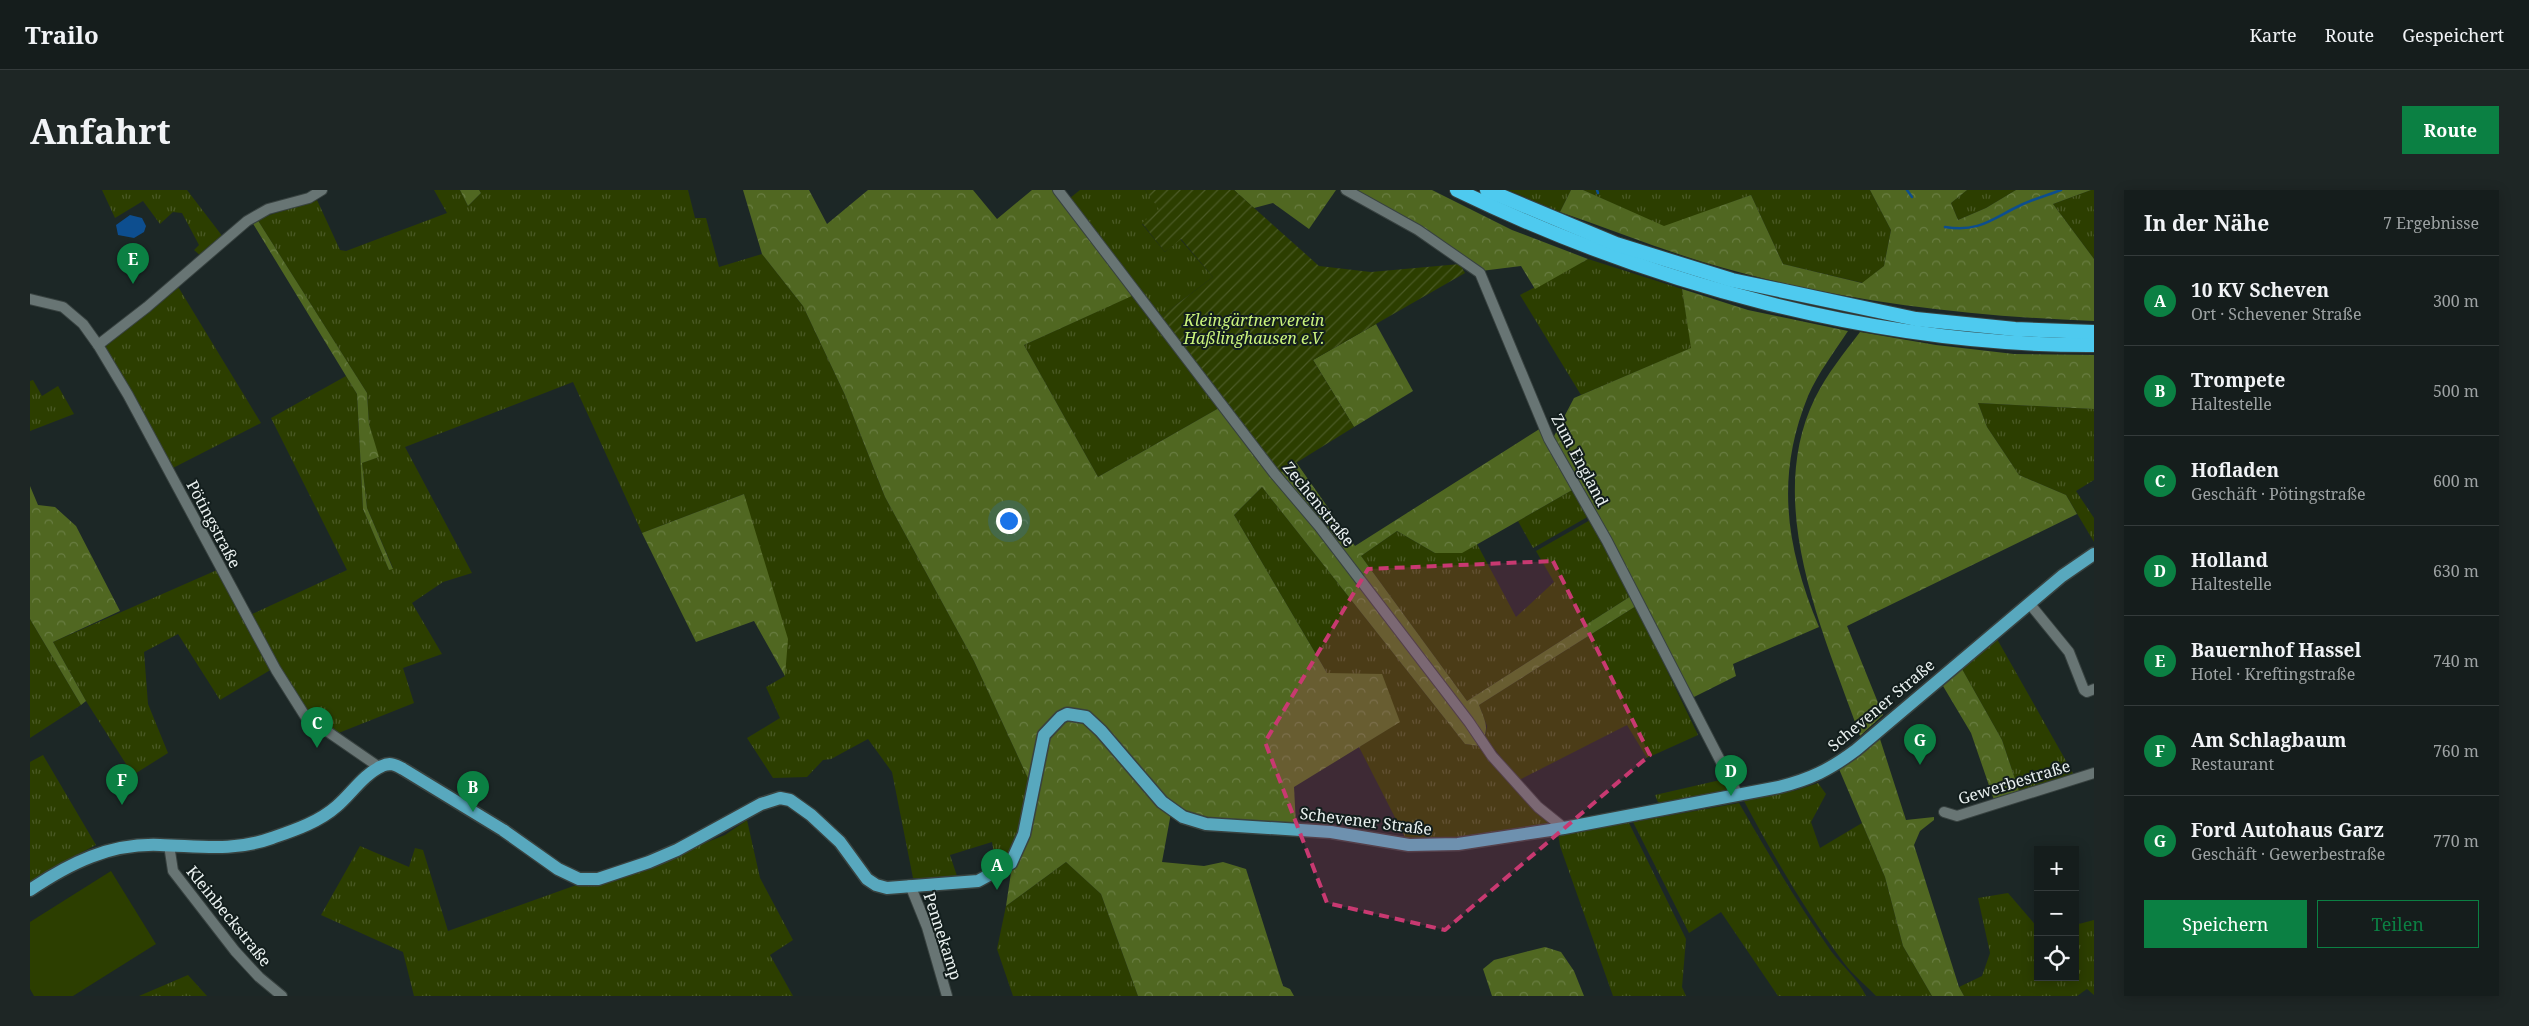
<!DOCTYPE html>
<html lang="de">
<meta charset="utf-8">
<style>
body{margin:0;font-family:"Noto Serif",serif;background:#1e2625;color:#f1f3f6}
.controls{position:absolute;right:15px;bottom:15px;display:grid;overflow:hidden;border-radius:0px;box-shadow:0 2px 12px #0003}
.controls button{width:45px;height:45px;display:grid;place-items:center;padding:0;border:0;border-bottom:1px solid #343b3b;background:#151d1c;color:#f1f3f6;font:25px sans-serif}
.you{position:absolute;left:978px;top:330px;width:18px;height:18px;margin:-12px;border:4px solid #fff;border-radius:50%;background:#1a73e8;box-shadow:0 0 0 8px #1a73e833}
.badge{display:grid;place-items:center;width:32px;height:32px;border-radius:50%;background:#0b8043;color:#fff;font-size:16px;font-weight:700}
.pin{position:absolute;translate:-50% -41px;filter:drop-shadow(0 1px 2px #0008)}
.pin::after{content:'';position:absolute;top:26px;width:18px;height:15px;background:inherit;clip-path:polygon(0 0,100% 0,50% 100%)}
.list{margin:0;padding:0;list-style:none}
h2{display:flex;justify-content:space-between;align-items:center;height:65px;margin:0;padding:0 20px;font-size:21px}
h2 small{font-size:16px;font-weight:400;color:#9da2a3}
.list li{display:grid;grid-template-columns:32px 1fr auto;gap:15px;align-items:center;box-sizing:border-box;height:90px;padding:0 20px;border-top:1px solid #343b3b}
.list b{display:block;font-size:19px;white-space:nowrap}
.list p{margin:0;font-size:16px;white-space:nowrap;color:#9da2a3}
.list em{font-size:16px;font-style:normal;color:#9da2a3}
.actions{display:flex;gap:10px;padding:15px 20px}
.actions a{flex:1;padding:11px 0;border:1px solid #0b8043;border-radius:0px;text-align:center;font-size:18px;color:#0b8043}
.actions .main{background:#0b8043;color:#fff}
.icon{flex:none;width:28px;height:28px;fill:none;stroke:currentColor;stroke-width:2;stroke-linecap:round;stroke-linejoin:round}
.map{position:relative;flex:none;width:2064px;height:806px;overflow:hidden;border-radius:0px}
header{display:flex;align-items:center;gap:30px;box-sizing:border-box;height:70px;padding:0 25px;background:#151d1c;border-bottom:1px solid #343b3b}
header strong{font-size:24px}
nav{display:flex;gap:28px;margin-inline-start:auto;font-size:18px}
.intro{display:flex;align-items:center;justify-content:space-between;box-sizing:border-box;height:120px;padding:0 30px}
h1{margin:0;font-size:35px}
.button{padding:12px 22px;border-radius:0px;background:#0b8043;color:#fff;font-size:18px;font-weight:700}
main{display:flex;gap:30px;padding:0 30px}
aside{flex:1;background:#151d1c;border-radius:0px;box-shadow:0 2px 12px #0003}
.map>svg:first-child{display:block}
.grass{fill:url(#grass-tufts)}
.forest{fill:url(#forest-crowns)}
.garden{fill:url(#garden-furrows)}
.pitch{fill:#2c3e00}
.water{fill:#0d4e8f}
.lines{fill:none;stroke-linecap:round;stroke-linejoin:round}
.stream{stroke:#0d4e8f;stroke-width:2.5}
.minor-casing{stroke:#384240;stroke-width:12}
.major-casing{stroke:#384240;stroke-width:15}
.highway-casing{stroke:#384240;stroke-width:16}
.minor{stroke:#687574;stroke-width:10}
.major{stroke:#58a8be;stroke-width:12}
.highway{stroke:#4ecaef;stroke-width:14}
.marked{fill:#c83971;fill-opacity:0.2;stroke:#c83971;stroke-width:4;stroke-dasharray:10 6;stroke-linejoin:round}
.labels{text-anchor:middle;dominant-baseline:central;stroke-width:4;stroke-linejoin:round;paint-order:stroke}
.park-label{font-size:16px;font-style:italic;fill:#caf37c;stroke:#131e1d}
.street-label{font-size:16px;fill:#eaf1f0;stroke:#131e1d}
</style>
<header>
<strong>Trailo</strong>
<nav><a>Karte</a><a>Route</a><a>Gespeichert</a></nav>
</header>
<div class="intro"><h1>Anfahrt</h1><a class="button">Route</a></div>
<main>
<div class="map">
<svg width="2064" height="806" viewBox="0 0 2064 806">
<defs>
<pattern id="grass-tufts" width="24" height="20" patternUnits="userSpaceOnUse" patternTransform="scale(1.25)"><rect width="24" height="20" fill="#2c3e00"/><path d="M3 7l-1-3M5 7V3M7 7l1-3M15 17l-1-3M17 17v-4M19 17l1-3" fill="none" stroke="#4b5a26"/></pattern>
<pattern id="forest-crowns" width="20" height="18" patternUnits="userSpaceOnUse" patternTransform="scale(1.25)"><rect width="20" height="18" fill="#506721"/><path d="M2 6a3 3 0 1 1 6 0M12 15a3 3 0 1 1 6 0" fill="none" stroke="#697d42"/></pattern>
<pattern id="garden-furrows" width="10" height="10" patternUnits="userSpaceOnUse" patternTransform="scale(1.25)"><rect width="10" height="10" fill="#2c3e00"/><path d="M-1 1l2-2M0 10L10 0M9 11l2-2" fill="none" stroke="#4b5a26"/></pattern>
</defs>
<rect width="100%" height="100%" fill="#1c2726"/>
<g class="grass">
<path d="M72,0H157L193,47L172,67L164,60L169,55L152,23L143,22L130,34L113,11L85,28Z"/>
<path d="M404,0H430L438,16L451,3L449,0H658L665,28H676L689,77L732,64L773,116L815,205L855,307L944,471L1002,597L992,644L978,671L967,680L962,652L920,665L928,689L883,688L862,582L838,549L801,569L793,570L777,587L743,588L717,548L750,528L736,497L755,486L714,304L612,343L543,192L375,257L442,383L413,392L382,413L412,464L373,478L384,513L306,544L274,519L220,425L317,380L241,228L316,186L327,204L333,319L359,380L363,378L337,318L332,273L348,267L339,234L337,203L227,29L287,10L310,60L316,61L417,23Z"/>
<path d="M1050,0H1115L1130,19L1112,34L1135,62L1150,49L1183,87L1130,127L1040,8Z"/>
<path d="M1478,0H1541L1530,22Z"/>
<path d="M1553,0H1840L1861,40L1854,76L1833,93L1753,74L1721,5L1634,37Z"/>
<path d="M1937,0H1986L1956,18L1928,30L1921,13Z"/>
<path d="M2061,0H2064V69L2023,14Z"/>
<path d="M1558,69L1652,99L1662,158L1551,205L1490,105Z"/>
<path d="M147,95L231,233L141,279L73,155Z"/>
<path d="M1103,105L1189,218L1068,287L994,155Z"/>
<path d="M3,190L12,206L28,196L44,224L0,241V191Z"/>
<path d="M1948,213L2064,219V290L2046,301L2064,328V352L2036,305L1989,285L1957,237Z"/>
<path d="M1232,297L1435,554L1450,556L1523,635L1437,650L1377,651L1329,557L1369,532L1297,483L1204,325Z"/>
<path d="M1544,299L1561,325L1503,358L1488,331Z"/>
<path d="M1562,329L1601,406L1437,511L1331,366L1367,341L1405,363L1447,354L1486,427L1524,392L1506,361Z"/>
<path d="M187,380L242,479L190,510L148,444L114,462L118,514L138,563L103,585L56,511L23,452Z"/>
<path d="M1606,416L1668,545L1617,568L1597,535L1489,590L1455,547L1457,536L1449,515Z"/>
<path d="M0,429L51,515L0,548Z"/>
<path d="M1967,449L2044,585L1989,601L1972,550L1932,479Z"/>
<path d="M13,565L66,655L29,674L0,694V572Z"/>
<path d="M1699,588L1700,600L1637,613L1628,612L1625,605Z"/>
<path d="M1788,593L1796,604L1781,632L1790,658L1832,633L1855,687L1873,756L1902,806H1846C1836,795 1823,785 1814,773C1776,722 1744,667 1714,611L1767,600Z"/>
<path d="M1709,613C1738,663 1767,713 1801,761C1812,776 1828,789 1836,806H1748L1691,722L1659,743L1603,632Z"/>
<path d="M717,630L730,688L763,750L740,765L763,806H384L373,762L291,725L330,656L379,677L385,658L393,660L418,741L552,693L612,678L695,645Z"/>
<path d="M1598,631L1656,749L1652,797L1656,806H1583L1530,656L1528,642Z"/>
<path d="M1036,672L1071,704L1108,806H983L967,759L976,716Z"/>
<path d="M1978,703L2008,738V787H2045V735L2064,730V805L2057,799L2047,806H1934L1929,797L1952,786L1960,763L1948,708Z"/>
<path d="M158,785L177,806H109Z"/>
</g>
<g class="forest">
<path d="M430,0H449L451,3L438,16Z"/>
<path d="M713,0H779L797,34L838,0H943L967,29L1002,0H1023L1104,105L994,155L1068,287L1189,218L1243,286L1266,272L1325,356L1511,238L1544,299L1432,363H1405L1367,341L1331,366L1437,511L1601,406L1606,416L1449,515C1456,534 1460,537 1450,556L1435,554L1232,297L1204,325L1297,483L1352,484L1370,532L1264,597L1266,635L1207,634L1153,625L1133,609L1057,525L1022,532L1002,597L944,471L855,307L815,205L773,116L732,64Z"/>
<path d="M1204,0H1306L1279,39L1243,13L1224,18Z"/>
<path d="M1319,0H1402L1482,40L1558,69L1505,99L1491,76L1451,81Z"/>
<path d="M1541,0H1553L1634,36L1721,5L1753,74L1832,93L1854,76L1861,40L1840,0H1937L1921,13L1928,30L1956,18L1986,0H2061L2023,14L2064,69V131C1932,126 1799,110 1673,72C1624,57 1577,38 1530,22Z"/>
<path d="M227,29L337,203L339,234L349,267L332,273L337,318L363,379L359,380L333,319L327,204L222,32Z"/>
<path d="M1652,99L1718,120L1818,141C1805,161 1788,183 1778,206C1745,287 1756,358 1789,437L1703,474L1706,486L1662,508L1522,250L1544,208L1661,158Z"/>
<path d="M1346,134L1383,201L1324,237L1283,170Z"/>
<path d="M1830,142L1906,155L1984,164L2064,165V219L1948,213L1957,237L1989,285L2036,305L2047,324L1817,436L1853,525L1830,546C1794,443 1733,315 1785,208C1797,184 1814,163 1830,142Z"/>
<path d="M0,296L8,315L25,317L46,336L90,421L23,452L56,511L51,515L0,429Z"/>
<path d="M714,304L758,449L755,486L724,431L666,452L612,343Z"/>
<path d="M1932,479L1972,550L1989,601L1964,610L1941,543L1913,496Z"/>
<path d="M1032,529H1054L1141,623L1132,672L1174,676L1193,672L1216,679L1253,796L1260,799L1264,806H1108L1071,704L1036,672L976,716L982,676L1016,546Z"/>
<path d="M1850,549L1876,630L1904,627V630L1890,641L1884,655L1929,797L1934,806H1902L1873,756L1855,687L1809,579Z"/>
<path d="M1515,757L1531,762L1544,781L1554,806H1462L1453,779L1464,770Z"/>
</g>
<path class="garden" d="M1115,0H1204L1289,76L1341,82L1430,74L1435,83L1283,170L1324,237L1248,284L1181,191L1130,127L1183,87L1151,49L1135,62L1112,33L1129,19Z"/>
<path class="pitch" d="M81,681L126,754L43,806H4L0,799V732Z"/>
<path class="water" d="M100,25L112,28L116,36L114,42L104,48L88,45L86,35Z"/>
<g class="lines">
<g class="stream">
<path d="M1567,0L1568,3"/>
<path d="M1877,0L1882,7"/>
<path d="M1915,37C1949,43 1963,28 1991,15C2004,9 2018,5 2031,0"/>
</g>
<g class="minor-casing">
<g id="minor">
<path d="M1028,0L1244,283L1289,336L1439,532L1462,566L1508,617L1534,638"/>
<path d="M1316,0L1388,40L1450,83L1519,249L1577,351L1708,605"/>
<path d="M0,109L33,117L53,134L68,155L98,205L246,480L275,526L349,577"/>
<path d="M68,155L117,117L217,31L238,19L279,8L292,0"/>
<path d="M1999,413L2039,462L2054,500L2057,502L2064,499"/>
<path d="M1914,622L1927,626L2064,583"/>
<path d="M139,655L143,681L205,761L229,787L252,806"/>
<path d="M880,695L897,737L917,806"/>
</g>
</g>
<g class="major-casing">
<path id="major" d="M0,700C40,673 80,653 130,655C170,656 203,662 242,648C265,640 289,632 307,616C321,604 334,584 352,576C360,572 366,575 373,579L473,640L528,679L549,689H568L619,672L647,660L731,614L750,608L760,610L781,625L810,652L837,689L846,695L857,698L948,691L981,673L994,644L1014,545L1031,527L1037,524L1056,527L1071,541L1132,612L1153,627L1176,634L1301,642L1379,655L1428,654L1534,638L1749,597C1781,589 1799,580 1826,560L2032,386L2064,364"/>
</g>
<g class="highway-casing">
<g id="highway">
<path d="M1427,0C1621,94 1847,156 2064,155"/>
<path d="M1457,0L1586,54L1702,90L1886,129L1985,139L2064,142"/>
</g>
</g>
<use href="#minor" class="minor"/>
<use href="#major" class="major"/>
<use href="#highway" class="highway"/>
</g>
<path class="marked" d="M1523,371L1620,565L1415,740L1297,713L1235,552L1338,379Z"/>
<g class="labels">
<g class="park-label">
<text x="1224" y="130">Kleingärtnerverein<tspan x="1224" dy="18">Haßlinghausen e.V.</tspan></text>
</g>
<g class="street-label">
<text transform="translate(1550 270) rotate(62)">Zum England</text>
<text transform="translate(1289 314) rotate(51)">Zechenstraße</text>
<text transform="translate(184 334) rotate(62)">Pötingstraße</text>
<text transform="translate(1851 515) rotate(-40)">Schevener Straße</text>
<text transform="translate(1984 592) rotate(-17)">Gewerbestraße</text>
<text transform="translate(1336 631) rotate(7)">Schevener Straße</text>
<text transform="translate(199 726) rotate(51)">Kleinbeckstraße</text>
<text transform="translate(913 746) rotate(72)">Pennekamp</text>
</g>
</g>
</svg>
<div class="controls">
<button>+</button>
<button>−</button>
<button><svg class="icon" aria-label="locate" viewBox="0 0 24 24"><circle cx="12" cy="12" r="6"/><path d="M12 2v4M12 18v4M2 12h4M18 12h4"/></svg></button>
</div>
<div class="you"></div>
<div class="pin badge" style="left:967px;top:700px">A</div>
<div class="pin badge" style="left:443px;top:622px">B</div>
<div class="pin badge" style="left:287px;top:558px">C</div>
<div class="pin badge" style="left:1701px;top:606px">D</div>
<div class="pin badge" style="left:103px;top:94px">E</div>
<div class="pin badge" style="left:92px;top:615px">F</div>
<div class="pin badge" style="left:1890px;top:575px">G</div>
</div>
<aside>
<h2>In der Nähe<small>7 Ergebnisse</small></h2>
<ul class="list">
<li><span class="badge">A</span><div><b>10 KV Scheven</b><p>Ort · Schevener Straße</p></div><em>300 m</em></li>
<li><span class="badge">B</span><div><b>Trompete</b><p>Haltestelle</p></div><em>500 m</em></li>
<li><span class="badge">C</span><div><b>Hofladen</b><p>Geschäft · Pötingstraße</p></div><em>600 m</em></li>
<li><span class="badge">D</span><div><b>Holland</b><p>Haltestelle</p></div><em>630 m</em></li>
<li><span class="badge">E</span><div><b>Bauernhof Hassel</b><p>Hotel · Kreftingstraße</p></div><em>740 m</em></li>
<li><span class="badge">F</span><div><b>Am Schlagbaum</b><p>Restaurant</p></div><em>760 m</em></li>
<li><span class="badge">G</span><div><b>Ford Autohaus Garz</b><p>Geschäft · Gewerbestraße</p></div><em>770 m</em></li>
</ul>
<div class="actions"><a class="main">Speichern</a><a>Teilen</a></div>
</aside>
</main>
